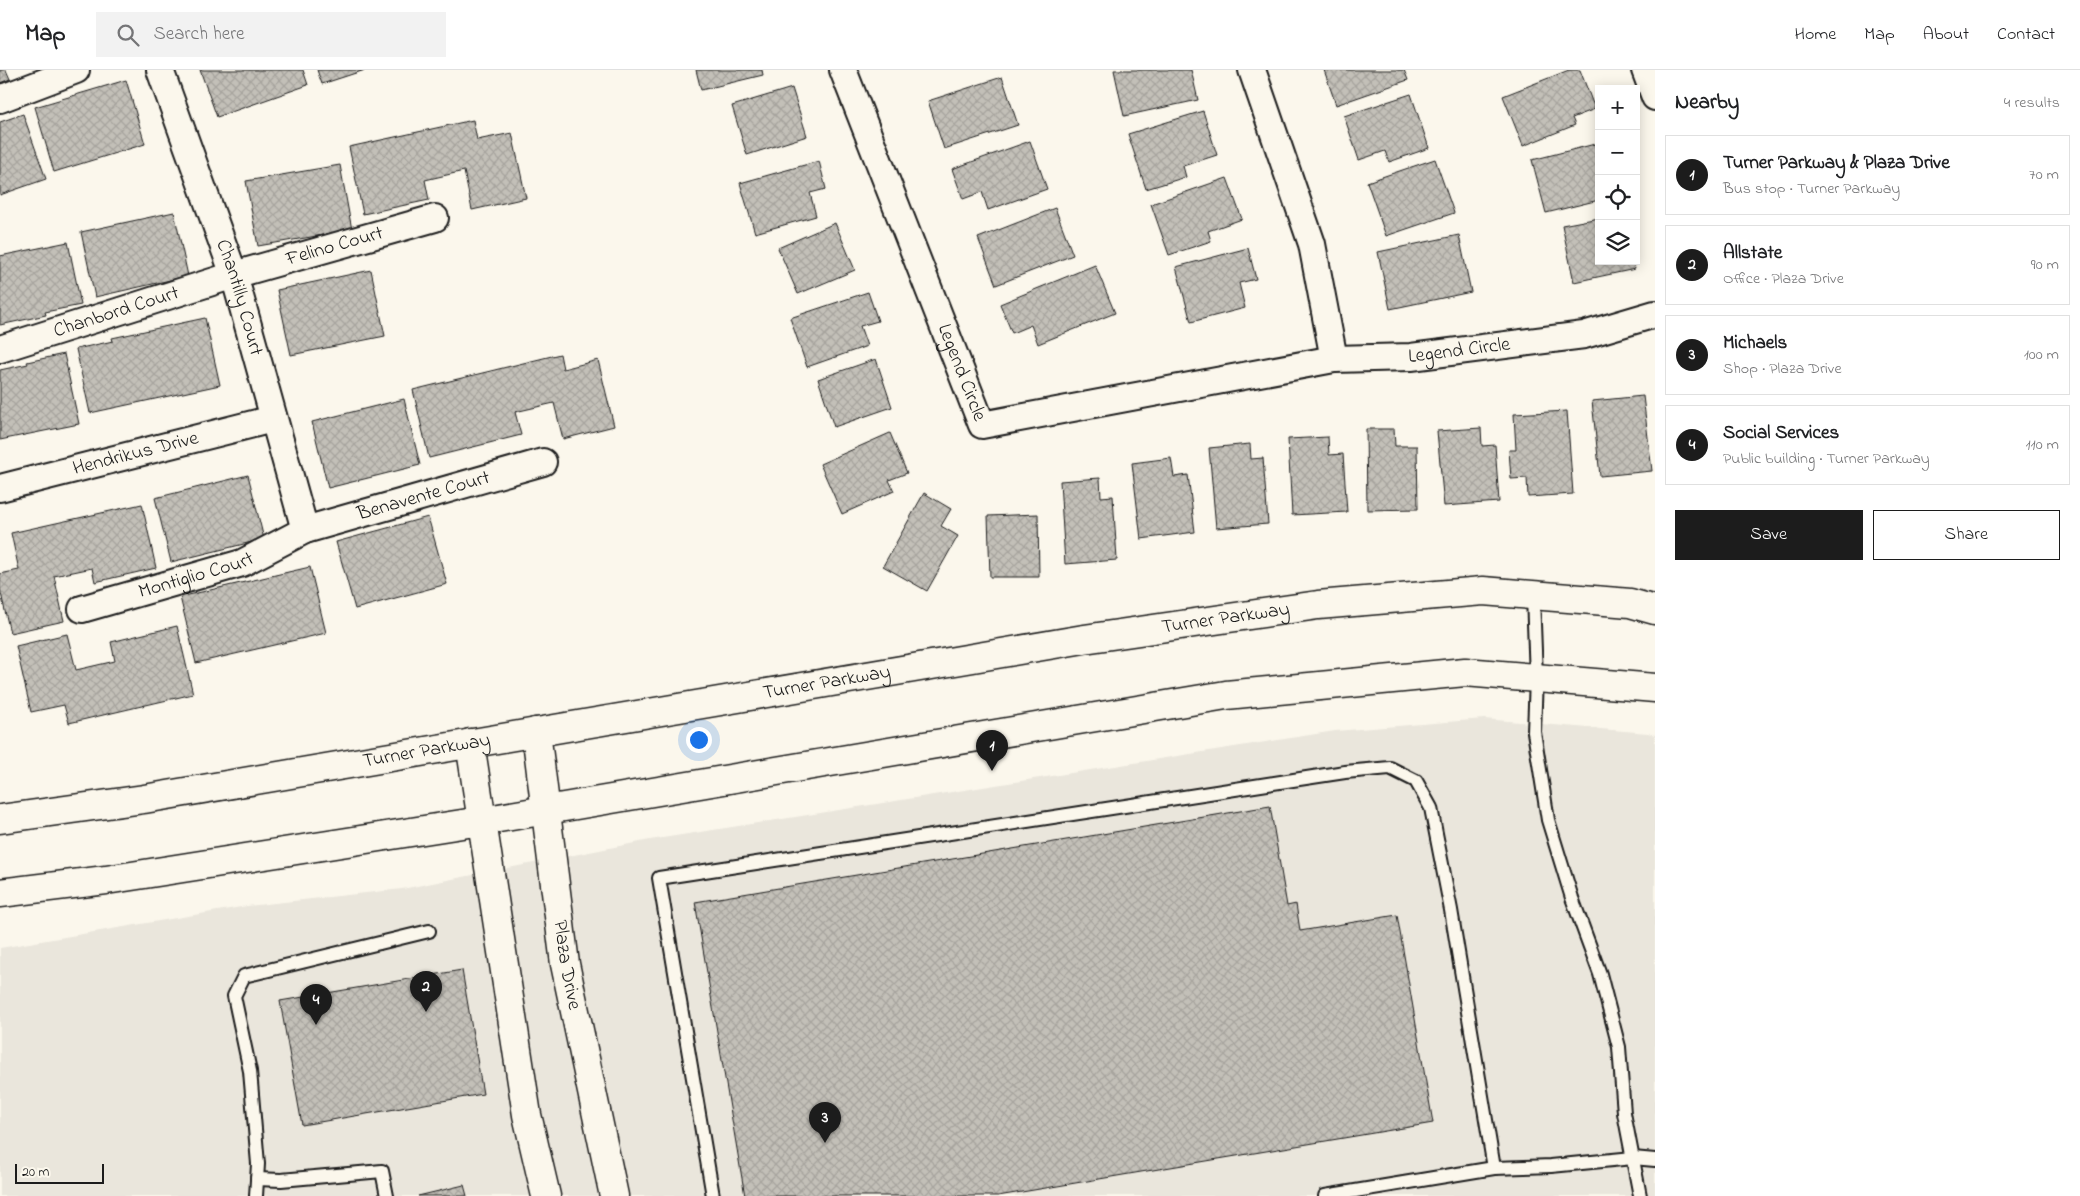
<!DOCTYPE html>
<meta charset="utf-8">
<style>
body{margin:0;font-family:"Indie Flower",sans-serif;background:#f2f2f2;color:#202124}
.controls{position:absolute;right:15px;top:15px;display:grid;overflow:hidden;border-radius:0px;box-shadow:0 2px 12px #0003}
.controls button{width:45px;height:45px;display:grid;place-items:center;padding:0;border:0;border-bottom:1px solid #e0e0e0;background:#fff;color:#202124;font:25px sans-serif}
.scale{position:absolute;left:15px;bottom:12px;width:89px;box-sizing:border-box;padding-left:5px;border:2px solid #1c1c1c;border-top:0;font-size:14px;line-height:18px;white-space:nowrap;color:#1c1c1c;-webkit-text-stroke:4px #fbf7ec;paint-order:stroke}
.you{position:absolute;left:698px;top:669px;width:18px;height:18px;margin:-12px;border:4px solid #fff;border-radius:50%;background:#1a73e8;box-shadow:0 0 0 8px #1a73e833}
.badge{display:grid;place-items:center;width:32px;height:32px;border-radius:50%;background:#1c1c1c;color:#fff;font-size:16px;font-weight:700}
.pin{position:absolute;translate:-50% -41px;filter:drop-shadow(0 1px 2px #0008)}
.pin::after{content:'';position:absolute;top:26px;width:18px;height:15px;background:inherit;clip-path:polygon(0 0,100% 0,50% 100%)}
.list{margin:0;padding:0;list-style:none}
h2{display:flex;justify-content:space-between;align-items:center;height:65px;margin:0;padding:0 20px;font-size:21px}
h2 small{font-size:16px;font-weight:400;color:#757577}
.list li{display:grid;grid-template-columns:32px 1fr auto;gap:15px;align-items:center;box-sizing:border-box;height:80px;margin:0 10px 10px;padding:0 10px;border:1px solid #e0e0e0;border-radius:0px}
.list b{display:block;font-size:19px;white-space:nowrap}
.list p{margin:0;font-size:16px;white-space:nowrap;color:#757577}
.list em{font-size:16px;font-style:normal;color:#757577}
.actions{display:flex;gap:10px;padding:15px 20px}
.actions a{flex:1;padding:11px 0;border:1px solid #1c1c1c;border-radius:0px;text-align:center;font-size:18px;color:#1c1c1c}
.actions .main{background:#1c1c1c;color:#fff}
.icon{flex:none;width:28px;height:28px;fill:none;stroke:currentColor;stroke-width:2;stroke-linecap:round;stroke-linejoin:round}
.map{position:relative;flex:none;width:1655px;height:1126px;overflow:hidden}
header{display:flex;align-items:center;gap:30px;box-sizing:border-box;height:70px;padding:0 25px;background:#fff;border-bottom:1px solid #e0e0e0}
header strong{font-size:24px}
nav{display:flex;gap:28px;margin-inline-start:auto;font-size:18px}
.search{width:350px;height:45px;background:#f2f2f2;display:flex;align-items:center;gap:12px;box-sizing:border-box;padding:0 18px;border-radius:0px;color:#757577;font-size:19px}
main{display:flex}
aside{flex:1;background:#fff}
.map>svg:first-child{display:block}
.built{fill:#eae6dc}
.building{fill:url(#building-cross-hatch);stroke:#1c1c1c}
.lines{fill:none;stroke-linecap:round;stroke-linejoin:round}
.lane-casing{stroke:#1c1c1c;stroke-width:16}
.street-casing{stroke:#1c1c1c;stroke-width:30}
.secondary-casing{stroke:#1c1c1c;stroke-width:31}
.lane{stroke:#fbf7ec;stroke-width:12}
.street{stroke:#fbf7ec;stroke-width:26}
.secondary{stroke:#fbf7ec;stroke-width:28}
.labels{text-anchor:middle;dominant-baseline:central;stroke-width:5;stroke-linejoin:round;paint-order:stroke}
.street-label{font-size:20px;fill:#1c1c1c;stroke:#fbf7ec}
</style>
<header>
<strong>Map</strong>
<div class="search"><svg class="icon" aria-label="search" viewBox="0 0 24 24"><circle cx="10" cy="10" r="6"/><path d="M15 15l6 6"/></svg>Search here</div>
<nav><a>Home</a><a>Map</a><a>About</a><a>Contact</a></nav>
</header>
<main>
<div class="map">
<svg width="1655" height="1126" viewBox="0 0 1655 1126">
<defs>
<pattern id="building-cross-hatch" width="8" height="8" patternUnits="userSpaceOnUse" patternTransform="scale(1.25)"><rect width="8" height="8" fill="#c3c0b8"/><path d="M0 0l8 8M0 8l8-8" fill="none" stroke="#a7a49e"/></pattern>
</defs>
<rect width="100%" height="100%" fill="#fbf7ec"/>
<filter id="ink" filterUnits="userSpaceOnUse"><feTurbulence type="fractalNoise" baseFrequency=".02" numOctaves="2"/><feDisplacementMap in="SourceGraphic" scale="10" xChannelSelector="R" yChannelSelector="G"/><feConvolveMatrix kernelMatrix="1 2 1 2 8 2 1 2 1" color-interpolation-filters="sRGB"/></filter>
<g filter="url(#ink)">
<path class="built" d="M1484,649L1648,663L1655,665V1126H0V878L247,836L402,819L650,770L1335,661Z"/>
<g class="building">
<path d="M0,0H6L10,9L0,13Z"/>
<path d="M200,0H303L308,15L217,47Z"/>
<path d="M317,0H365L322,14Z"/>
<path d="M696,0H762L763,5L701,20Z"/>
<path d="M1114,0H1191L1198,30L1124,46Z"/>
<path d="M1324,0H1404L1408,10L1336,35Z"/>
<path d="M1569,0H1580L1595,39L1572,48L1575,55L1523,76L1503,26Z"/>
<path d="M1002,7L1018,55L944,79L928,31Z"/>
<path d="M126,10L145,74L54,102L35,37Z"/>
<path d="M792,18L807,66L747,85L732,36Z"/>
<path d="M1411,24L1429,78L1389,92L1385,81L1359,90L1344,46Z"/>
<path d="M1203,41L1217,85L1183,96L1186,107L1146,119L1128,64Z"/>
<path d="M23,44L46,109L0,125V52Z"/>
<path d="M473,50L477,70L512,63L526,128L472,140L464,101L425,110L429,130L363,144L349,77Z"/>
<path d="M1030,71L1047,119L988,140L982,122L963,129L952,99Z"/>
<path d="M1599,73V130L1546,143L1532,90Z"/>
<path d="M1435,89L1454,143L1386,166L1367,112Z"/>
<path d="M819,91L826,119L810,123L816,146L755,163L740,113Z"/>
<path d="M340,95L352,160L258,176L246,111Z"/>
<path d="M1227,108L1242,149L1208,161L1211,171L1169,185L1151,134Z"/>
<path d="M1055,138L1073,185L996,215L978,168Z"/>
<path d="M174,142L188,206L95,227L81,162Z"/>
<path d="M1599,148V191H1633L1635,199L1574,212L1562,155Z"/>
<path d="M835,153L855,200L798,224L778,178Z"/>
<path d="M1459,165L1471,222L1390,239L1378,182Z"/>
<path d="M68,172L81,235L45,242L46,245L0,255V186Z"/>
<path d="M1248,178L1256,209L1239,213L1245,238L1191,252L1176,197Z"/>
<path d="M1095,195L1115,243L1038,274L1031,255L1012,263L1000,234Z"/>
<path d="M371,200L385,266L291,285L277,220Z"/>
<path d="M868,222L878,251L860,256L867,276L807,297L790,248Z"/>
<path d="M205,248L220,315L90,343L76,279L113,271L112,268Z"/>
<path d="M64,284L79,354L0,370V300L28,294L27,292Z"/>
<path d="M560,284L563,299L598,290L614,356L563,369L554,333L515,342L521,365L429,388L413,320Z"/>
<path d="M876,289L892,337L834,357L818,309Z"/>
<path d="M1643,326L1652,401L1600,406L1592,331Z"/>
<path d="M404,329L420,395L328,418L312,352Z"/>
<path d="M1567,341L1573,424L1528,427L1527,408L1511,409L1509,380H1516L1514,344Z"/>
<path d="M1481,358L1482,376L1495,375L1499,432L1444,436L1437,361Z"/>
<path d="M1366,359H1394L1395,376H1417L1418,439L1367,440Z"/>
<path d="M890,363L907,403L889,410L894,421L842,444L820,394Z"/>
<path d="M1328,367L1329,385L1343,384L1347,442L1292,445L1288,369Z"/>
<path d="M1250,374L1251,389L1263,388L1268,454L1216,458L1209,378Z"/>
<path d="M1171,388L1174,407L1188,405L1195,462L1141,469L1132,393Z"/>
<path d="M248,405L264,469L171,492L155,428Z"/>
<path d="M1100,408L1101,427L1113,426L1117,490L1065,494L1060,411Z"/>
<path d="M924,423L951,439L941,456L958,466L927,521L883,496Z"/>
<path d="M142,434L156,498L95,512L92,498L54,506L64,551L10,563L0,519V504L19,500L11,463Z"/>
<path d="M1038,444L1039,507H990L988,446Z"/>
<path d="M428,447L447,514L355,539L336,472Z"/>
<path d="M310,497L326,563L196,593L180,527Z"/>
<path d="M177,556L193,624L69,653L64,635L31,642L16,576L67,564L76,600L115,591L111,572Z"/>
<path d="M1270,736L1287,836L1296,834L1300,861L1397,845L1433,1053L998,1126H745L695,832Z"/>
<path d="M462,900L483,1024L302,1055L280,931Z"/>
<path d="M464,1115L467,1126H418Z"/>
</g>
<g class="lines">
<g class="lane-casing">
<g id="lane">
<path d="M1533,526L1536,608L1534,662L1548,750L1572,828L1600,904L1619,977L1624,1043L1640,1126"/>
<path d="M257,1109L281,1110L382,1101L387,1126"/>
<path d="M256,1126L258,1094L250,1001L234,926L244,906L429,861"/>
<path d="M713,1126L659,808L1345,702L1390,698L1416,711L1431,738L1451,840L1494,1098"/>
<path d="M1325,1126L1494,1098L1551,1096L1633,1088L1655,1090"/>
</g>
</g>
<g class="street-casing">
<g id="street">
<path id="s1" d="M160,0L234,205L305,460"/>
<path id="s2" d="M843,0L982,355L1334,289L1411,287L1584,265L1655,244"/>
<path d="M1252,0L1312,174L1334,289"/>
<path d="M1645,0L1655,27"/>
<path d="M0,29L76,0"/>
<path id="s3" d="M0,279L234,205L435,148"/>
<path id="s4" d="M0,418L273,349"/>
<path id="s5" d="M82,539L242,493L305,460L543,392"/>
</g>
</g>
<g class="secondary-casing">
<g id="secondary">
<path id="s6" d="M536,662L565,894L614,1126"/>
<path d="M470,673L527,1045L546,1126"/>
<path id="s7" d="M0,749L144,729L1084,569L1318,535L1483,521L1630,533L1655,540"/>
<path d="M0,823L106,810L481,751L1226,625L1465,602L1655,618"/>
</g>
</g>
<use href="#lane" class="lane"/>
<use href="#street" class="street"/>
<use href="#secondary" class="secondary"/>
</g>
</g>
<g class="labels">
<g class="street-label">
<text stroke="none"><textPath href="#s3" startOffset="350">Felino Court</textPath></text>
<text stroke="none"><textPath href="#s1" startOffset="241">Chantilly Court</textPath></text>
<text stroke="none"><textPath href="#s3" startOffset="122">Chanbord Court</textPath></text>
<text stroke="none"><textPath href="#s2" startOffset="865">Legend Circle</textPath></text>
<text stroke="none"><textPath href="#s2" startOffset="325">Legend Circle</textPath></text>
<text stroke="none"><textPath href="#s4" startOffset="140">Hendrikus Drive</textPath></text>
<text stroke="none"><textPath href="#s5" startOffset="361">Benavente Court</textPath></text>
<text stroke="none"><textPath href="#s5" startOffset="119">Montiglio Court</textPath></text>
<text stroke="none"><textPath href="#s7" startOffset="1242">Turner Parkway</textPath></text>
<text stroke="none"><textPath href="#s7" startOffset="838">Turner Parkway</textPath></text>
<text stroke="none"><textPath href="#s7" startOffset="432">Turner Parkway</textPath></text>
<text stroke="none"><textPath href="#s6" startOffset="235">Plaza Drive</textPath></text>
</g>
</g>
</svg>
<div class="controls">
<button>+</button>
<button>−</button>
<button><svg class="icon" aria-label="locate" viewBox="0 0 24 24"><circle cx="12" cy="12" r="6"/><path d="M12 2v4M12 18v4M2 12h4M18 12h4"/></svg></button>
<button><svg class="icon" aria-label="layers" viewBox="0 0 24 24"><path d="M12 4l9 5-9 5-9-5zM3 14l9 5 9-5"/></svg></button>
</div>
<div class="scale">20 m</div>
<div class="you"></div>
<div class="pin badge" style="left:992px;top:701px">1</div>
<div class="pin badge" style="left:426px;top:942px">2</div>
<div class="pin badge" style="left:825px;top:1073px">3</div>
<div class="pin badge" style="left:316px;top:955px">4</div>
</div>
<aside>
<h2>Nearby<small>4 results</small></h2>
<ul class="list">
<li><span class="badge">1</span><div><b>Turner Parkway &amp; Plaza Drive</b><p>Bus stop · Turner Parkway</p></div><em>70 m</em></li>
<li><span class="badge">2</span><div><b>Allstate</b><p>Office · Plaza Drive</p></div><em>90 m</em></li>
<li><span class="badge">3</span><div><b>Michaels</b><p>Shop · Plaza Drive</p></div><em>100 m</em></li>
<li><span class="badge">4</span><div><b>Social Services</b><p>Public building · Turner Parkway</p></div><em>110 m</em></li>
</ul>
<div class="actions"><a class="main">Save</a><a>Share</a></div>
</aside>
</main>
